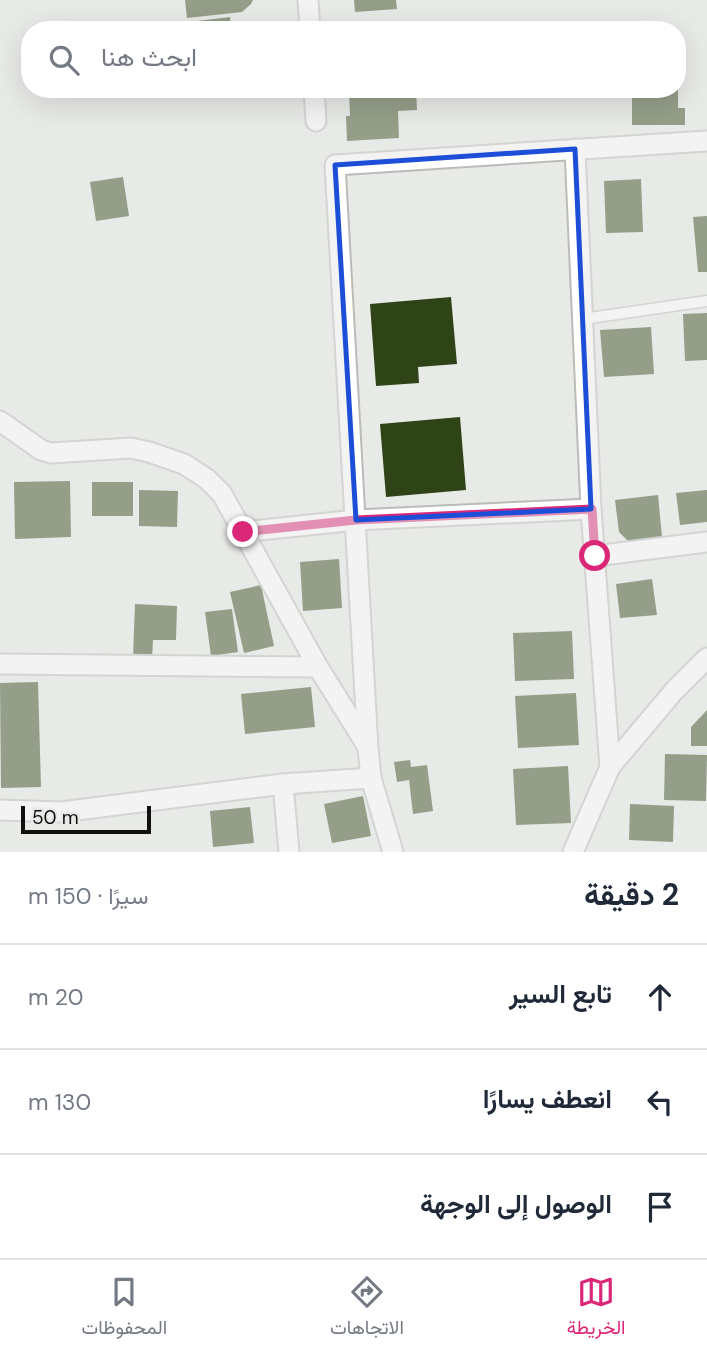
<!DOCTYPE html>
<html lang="ar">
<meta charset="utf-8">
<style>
body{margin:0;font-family:"DM Sans",Vazirmatn,sans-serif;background:#f6f6f7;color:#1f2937;direction:rtl}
.scale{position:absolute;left:21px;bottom:18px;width:130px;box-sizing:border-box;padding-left:7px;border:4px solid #10100f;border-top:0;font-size:19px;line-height:24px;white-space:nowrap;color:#10100f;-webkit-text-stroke:5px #e8eae7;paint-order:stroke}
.stop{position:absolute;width:21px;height:21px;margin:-16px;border:5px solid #db2777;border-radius:50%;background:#fff}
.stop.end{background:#db2777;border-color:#fff;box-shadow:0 2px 7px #0008}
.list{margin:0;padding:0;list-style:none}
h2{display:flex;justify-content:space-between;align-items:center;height:91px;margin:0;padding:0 28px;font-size:30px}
h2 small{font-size:23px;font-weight:400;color:#747a83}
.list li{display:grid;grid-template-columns:46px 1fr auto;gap:21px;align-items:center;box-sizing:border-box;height:105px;padding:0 28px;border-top:2px solid #e0e1e3}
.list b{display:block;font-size:26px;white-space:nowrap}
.list em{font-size:23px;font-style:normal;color:#747a83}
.icon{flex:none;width:38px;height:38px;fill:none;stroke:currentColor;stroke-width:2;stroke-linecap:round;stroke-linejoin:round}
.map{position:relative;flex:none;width:707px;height:852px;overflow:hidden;direction:ltr}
.search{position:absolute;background:#fff;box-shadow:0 7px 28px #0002;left:21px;right:21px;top:21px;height:77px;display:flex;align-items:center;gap:18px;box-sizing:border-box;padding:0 24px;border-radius:28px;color:#747a83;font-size:26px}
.sheet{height:406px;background:#fff}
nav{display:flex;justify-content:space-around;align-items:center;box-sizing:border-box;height:98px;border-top:2px solid #e0e1e3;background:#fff;font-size:19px;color:#747a83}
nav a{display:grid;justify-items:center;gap:4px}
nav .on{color:#db2777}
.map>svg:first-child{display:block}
.building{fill:#2f4416}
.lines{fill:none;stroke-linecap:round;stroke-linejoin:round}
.lane-casing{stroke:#babcb8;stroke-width:13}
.street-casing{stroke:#babcb8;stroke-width:23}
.lane{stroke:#fff;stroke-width:10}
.street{stroke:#fff;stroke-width:19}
.route{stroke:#db2777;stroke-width:9}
.marked{fill:none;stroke:#1d4ed8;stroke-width:5;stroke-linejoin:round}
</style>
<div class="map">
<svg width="707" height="852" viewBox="0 0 707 852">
<rect width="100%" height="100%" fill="#e8eae7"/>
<g class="building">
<path d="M185,0H253L251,4L242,12L187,18Z"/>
<path d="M354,0H396L397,9L355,12Z"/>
<path d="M230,17L231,30H182L181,23Z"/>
<path d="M355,89H416L417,110L398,111L399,138L347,141L346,116H350L349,91Z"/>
<path d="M632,89H678V108H685V125H632Z"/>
<path d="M123,177L129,216L96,221L90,182Z"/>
<path d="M641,179L643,232L606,233L604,181Z"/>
<path d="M707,216V272H698L693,217Z"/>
<path d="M451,297L457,364L418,367L419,383L376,386L370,304Z"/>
<path d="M707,313V360L685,361L683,314Z"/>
<path d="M651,327L654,374L604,377L600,330Z"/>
<path d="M460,417L466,490L386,497L380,424Z"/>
<path d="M70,481L71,537L15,539L14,482Z"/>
<rect x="92" y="482" width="41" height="34"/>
<path d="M139,490L178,491L177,527L139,526Z"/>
<path d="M707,490V522L680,525L676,493Z"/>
<path d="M658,495L662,537L628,541L619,532L615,500Z"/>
<path d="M339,559L342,608L303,611L300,562Z"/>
<path d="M652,579L657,615L620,618L616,584Z"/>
<path d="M261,585L274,646L244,653L230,592Z"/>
<path d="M135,604L177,606L176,640H153L152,659L133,658Z"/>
<path d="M232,609L238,652L211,656L205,612Z"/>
<path d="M572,631L574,679L515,681L513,633Z"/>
<path d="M38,682L41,787L1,788L0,683Z"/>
<path d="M311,687L315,727L245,734L241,694Z"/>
<path d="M576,693L579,745L518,748L515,696Z"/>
<path d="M707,710V746H691V727Z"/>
<path d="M665,754L707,755L706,801L664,800Z"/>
<path d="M410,760L411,767L427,765L433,811L413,814L409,780L397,782L394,762Z"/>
<path d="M568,766L571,823L516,825L513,769Z"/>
<path d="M363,796L371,836L332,843L324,804Z"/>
<path d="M630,804L674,806L673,842L629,840Z"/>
<path d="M250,807L254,843L213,847L210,811Z"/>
</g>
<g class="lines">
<g class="lane-casing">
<path id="lane" d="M583,319L707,301"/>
</g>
<g class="street-casing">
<g id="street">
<path d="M308,0L310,30"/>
<path d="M314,89L316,121"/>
<path d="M575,149L591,509L610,767"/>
<path d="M0,421L41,450L51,453L131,448L149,452L184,464L207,479L222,494L318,667L366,744"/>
<path d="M242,532L356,520L591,509"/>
<path d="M595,556L707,542"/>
<path d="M0,664L318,667"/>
<path d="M283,784L289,852"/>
<path d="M0,810L61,812L283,784L371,778"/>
<path d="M393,852L371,778L368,748L335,165L707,141"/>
<path d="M573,852L610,767L674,691L707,658"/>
</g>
</g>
<use href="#lane" class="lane"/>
<use href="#street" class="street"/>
</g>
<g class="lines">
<path class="route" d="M243,532L356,520L592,509L595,556"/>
</g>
<path d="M0 0H707V852H0ZM575,149L591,509L356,520L335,165Z" fill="#e8eae7" fill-opacity=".55" fill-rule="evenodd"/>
<path class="marked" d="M575,149L591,509L356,520L335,165Z"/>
</svg>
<div class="scale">50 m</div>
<div class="stop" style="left:595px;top:556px"></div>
<div class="stop end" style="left:243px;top:532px"></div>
<div class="search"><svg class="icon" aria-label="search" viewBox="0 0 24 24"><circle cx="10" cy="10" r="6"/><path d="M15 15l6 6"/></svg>ابحث هنا</div>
</div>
<section class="sheet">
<h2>2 دقيقة<small>سيرًا · 150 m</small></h2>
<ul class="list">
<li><svg class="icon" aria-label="ahead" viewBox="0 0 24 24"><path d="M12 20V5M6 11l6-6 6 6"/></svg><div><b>تابع السير</b></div><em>20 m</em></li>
<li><svg class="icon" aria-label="left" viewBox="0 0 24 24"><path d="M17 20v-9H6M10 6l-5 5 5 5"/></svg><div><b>انعطف يسارًا</b></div><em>130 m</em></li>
<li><svg class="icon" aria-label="arrive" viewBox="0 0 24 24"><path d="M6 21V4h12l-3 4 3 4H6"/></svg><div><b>الوصول إلى الوجهة</b></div></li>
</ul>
</section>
<nav>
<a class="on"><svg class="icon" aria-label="map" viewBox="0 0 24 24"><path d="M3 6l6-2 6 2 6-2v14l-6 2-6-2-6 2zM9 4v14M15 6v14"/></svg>الخريطة</a>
<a><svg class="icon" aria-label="directions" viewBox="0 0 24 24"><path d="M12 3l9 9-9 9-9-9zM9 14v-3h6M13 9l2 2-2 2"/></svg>الاتجاهات</a>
<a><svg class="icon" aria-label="saved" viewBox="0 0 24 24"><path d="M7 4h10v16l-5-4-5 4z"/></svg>المحفوظات</a>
</nav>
